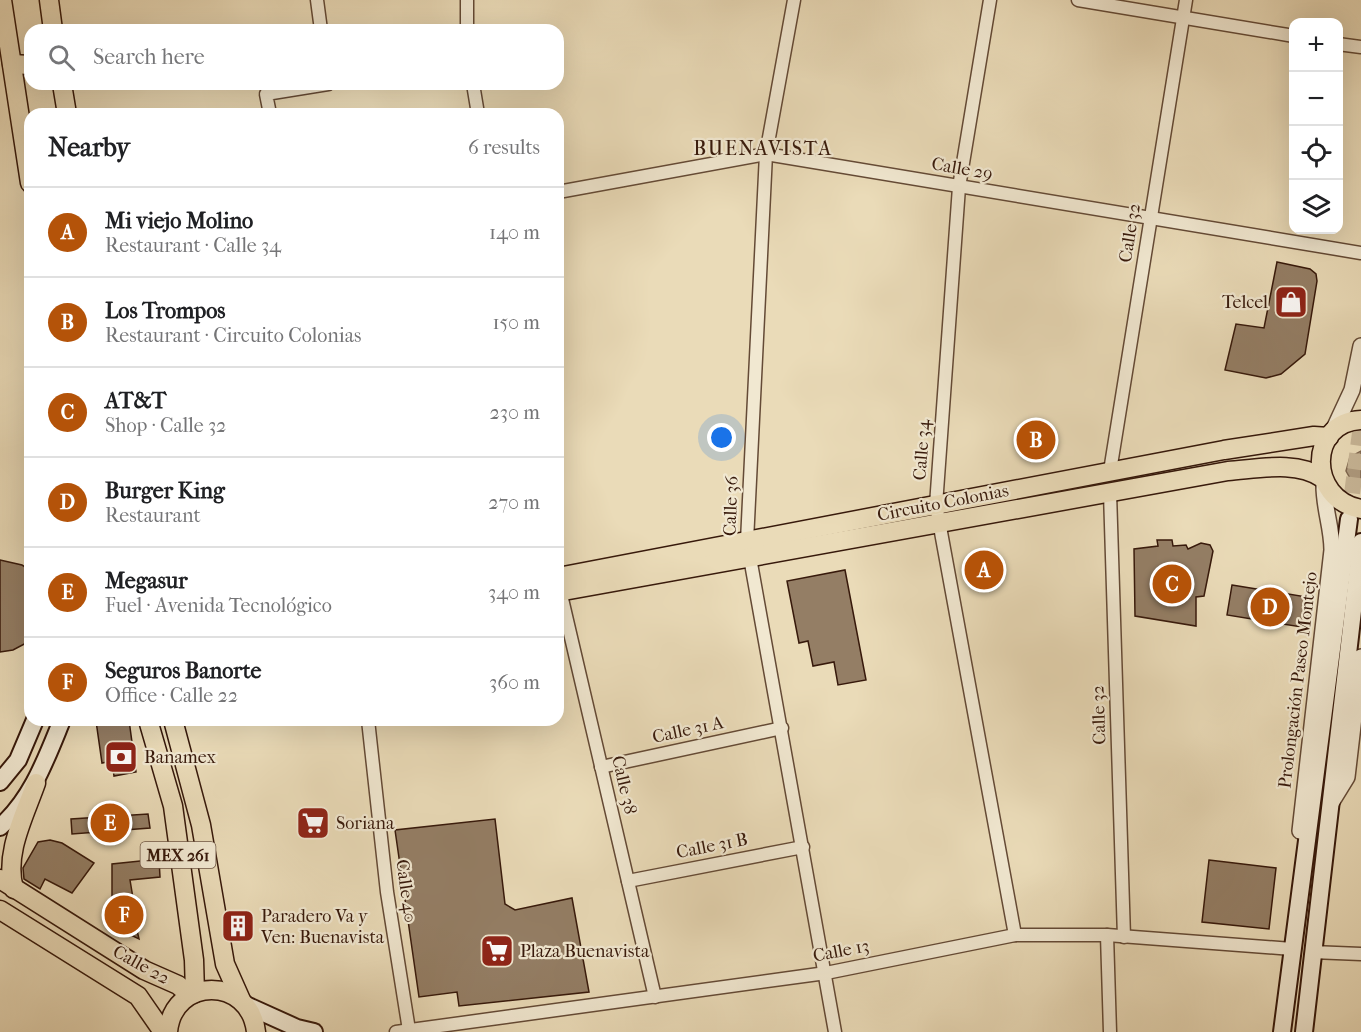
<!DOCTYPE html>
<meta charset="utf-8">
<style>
body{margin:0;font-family:"IM FELL French Canon",serif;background:#f2f2f2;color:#202124}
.controls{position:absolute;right:18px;top:18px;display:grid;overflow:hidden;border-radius:12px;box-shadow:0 6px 24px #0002}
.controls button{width:54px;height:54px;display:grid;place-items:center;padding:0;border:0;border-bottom:2px solid #e0e0e0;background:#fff;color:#202124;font:30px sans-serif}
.you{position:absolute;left:722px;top:438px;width:21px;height:21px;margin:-15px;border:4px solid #fff;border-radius:50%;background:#1a73e8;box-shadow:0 0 0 9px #1a73e833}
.badge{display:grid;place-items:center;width:39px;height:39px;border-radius:50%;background:#b45309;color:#fff;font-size:20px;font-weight:700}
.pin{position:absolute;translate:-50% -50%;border:3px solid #fff;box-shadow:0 2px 6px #0006}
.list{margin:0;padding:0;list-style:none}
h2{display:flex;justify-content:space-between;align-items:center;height:78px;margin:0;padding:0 24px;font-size:26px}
h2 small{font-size:20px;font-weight:400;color:#757577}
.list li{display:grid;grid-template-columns:39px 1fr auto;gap:18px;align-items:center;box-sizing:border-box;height:90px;padding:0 24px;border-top:2px solid #e0e0e0}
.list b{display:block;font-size:22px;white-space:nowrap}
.list p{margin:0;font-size:20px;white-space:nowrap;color:#757577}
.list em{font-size:20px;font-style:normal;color:#757577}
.icon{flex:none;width:33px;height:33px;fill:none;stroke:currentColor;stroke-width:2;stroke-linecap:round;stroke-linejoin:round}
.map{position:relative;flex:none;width:1361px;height:1032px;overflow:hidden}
.search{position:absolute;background:#fff;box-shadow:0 6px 24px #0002;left:24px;top:24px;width:540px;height:66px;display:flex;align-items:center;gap:15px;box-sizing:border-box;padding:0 21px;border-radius:18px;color:#757577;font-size:22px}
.panel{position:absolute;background:#fff;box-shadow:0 6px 24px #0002;left:24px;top:108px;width:540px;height:618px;border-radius:18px}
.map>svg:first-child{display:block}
.water{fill:#ad997d;stroke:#7e664f;stroke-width:1.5}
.building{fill:#947e65;stroke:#37190b;stroke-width:1.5}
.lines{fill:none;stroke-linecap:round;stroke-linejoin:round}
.secondary-tunnel{stroke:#c6b495;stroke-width:16;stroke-dasharray:16 8;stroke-linecap:butt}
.minor-casing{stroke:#644a36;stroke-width:15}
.tertiary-casing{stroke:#644a36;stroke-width:18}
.secondary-casing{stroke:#37190b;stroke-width:20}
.primary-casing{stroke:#37190b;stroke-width:21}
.minor{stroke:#f1e8d1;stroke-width:12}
.tertiary{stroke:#f1e8d1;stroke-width:15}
.secondary{stroke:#f1e8d1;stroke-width:16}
.primary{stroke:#eadbb8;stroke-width:18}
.labels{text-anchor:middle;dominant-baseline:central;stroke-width:4.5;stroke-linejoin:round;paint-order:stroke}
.shield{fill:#f1e8d1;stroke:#6f5746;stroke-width:1.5}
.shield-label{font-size:16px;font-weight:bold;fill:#37190b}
.street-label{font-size:18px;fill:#37190b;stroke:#f1e8d1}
.poi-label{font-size:18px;fill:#37190b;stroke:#f1e8d1;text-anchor:start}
.neighbourhood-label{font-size:20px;letter-spacing:1.5px;fill:#37190b;stroke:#f1e8d1}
</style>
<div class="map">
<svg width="1361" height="1032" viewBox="0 0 1361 1032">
<rect width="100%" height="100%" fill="#eadbb8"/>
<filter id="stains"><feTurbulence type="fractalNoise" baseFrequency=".00333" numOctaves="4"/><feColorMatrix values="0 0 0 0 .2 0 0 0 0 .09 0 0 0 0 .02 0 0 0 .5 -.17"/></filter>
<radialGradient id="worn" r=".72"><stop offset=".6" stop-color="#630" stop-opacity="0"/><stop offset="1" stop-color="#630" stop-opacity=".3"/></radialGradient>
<path class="water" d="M1361,451V485L1351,480L1346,471L1350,457Z"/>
<g class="building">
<path d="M1277,262L1310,269L1316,274L1317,281L1305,354L1281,374L1266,378L1225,370L1236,324L1264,328Z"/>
<path d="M1157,540H1172L1173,546L1186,545L1188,549L1201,543L1210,545L1213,551L1204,596L1196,597V626L1135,616L1134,549L1158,546Z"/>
<path d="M0,560L22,565L30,570V641L13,650L0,652Z"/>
<path d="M845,570L866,680L838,685L834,662L813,666L808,641L799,643L787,581Z"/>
<path d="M1232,585L1313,598L1308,628L1227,615Z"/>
<path d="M129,720L136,772L114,776L112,761L102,763L96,721Z"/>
<path d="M148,814L150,828L72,834L71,819Z"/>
<path d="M495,819L505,904L515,910L572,898L589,992L459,1006L457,992L419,997L395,830Z"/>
<path d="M50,840L62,843L94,863L72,893L45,879L40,889L24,879L23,868L38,842Z"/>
<path d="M159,859L160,877L130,880L134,904H131L139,939L112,926V864Z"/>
<path d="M1209,860L1276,868L1269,929L1202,922Z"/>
</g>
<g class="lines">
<path class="secondary-tunnel" d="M1349,517L1361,425"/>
<g class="minor-casing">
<g id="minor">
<path d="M317,0L321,30"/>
<path d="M794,0L766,154L747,541L835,1032"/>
<path d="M990,0L959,187L936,505L1015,935"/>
<path d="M1078,0L1294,36"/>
<path d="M467,30V0"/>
<path d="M1338,44L1361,47"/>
<path d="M473,84L478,114"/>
<path d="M270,114L266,94L328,84"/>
<path d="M558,192L766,154L1361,253"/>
<path d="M1110,471L1186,0"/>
<path d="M1110,493L1124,937"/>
<path d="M559,586L655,997"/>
<path d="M368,720L387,892L409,1030"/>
<path d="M601,767L782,728"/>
<path d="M628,881L803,847"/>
<path d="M1107,935L1110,1032"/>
<path d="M1312,952L1361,954"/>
<path d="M396,1032L826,973L1015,935H1107L1292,949"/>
</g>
</g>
<g class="tertiary-casing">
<g id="tertiary">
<path d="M1332,433L1352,390L1361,346"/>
<path d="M1331,803L1347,777L1361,657"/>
<path d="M1300,831L1332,550C1332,527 1323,506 1324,482"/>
</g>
</g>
<g class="secondary-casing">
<g id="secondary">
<path d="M0,782L18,760L35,720"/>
<path d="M0,827C32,799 46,759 62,720"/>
<path d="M246,1005L297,1028L314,1032"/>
<path d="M1282,1032L1349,519"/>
<path d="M1304,1032L1361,542"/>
</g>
</g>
<g class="primary-casing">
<g id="primary">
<path d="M2,0L30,183"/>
<path d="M49,0L53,30"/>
<path d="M12,64L30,65"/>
<path d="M62,84L67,114"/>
<path d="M1361,420C1308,422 1307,499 1361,509"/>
<path d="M558,577L1224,450L1314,436L1329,437"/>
<path d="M558,592L1228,471C1257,469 1297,460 1322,478"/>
<path d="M148,720L173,806L194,960L195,993"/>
<path d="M173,720L201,825L225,964L241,1000"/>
<path d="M0,879L144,970L178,985L190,995"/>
<path d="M14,889C4,854 24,817 36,783"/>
<path d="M0,910L138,996L163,1032"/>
<path d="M168,1032C173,976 250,976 256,1032"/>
</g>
</g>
<use href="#minor" class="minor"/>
<use href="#tertiary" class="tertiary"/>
<use href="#secondary" class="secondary"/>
<use href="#primary" class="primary"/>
</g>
<defs>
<g id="shop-square" transform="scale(1.725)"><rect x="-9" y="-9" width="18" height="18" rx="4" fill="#8f2418" stroke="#f1e8d1"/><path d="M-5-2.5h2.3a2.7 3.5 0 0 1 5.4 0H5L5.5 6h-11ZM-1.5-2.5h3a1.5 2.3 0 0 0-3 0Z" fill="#fff"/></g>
<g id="bank-square" transform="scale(1.725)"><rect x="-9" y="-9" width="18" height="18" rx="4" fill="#8f2418" stroke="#f1e8d1"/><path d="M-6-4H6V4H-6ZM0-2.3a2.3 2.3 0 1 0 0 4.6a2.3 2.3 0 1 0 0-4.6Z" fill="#fff"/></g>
<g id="supermarket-square" transform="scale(1.725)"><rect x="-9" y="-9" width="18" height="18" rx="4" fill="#8f2418" stroke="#f1e8d1"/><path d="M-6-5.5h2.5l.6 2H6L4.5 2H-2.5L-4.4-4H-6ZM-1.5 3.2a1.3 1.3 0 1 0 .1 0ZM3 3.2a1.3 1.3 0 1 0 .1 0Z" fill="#fff"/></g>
<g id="building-square" transform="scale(1.725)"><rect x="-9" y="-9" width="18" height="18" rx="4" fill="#8f2418" stroke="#f1e8d1"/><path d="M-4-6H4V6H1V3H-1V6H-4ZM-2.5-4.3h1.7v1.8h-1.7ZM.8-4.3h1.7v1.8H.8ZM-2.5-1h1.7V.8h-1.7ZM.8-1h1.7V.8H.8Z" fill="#fff"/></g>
</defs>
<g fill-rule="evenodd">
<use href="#shop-square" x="1291" y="302"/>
<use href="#bank-square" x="121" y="757"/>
<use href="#supermarket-square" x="313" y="823"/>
<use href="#building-square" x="238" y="926"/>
<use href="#supermarket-square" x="497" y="951"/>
</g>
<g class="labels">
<rect class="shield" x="140.5" y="842" width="75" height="26" rx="4.5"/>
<g class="shield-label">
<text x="178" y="855">MEX 261</text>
</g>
<g class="street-label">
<text transform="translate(962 169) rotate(10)">Calle 29</text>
<text transform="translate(1130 233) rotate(-81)">Calle 32</text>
<text transform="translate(922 450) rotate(-86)">Calle 34</text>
<text transform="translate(943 503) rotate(-11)">Circuito Colonias</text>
<text transform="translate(731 506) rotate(-88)">Calle 36</text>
<text transform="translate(1298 680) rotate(-83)">Prolongación Paseo Montejo</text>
<text transform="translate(1099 715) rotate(-92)">Calle 32</text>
<text transform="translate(688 730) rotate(-12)">Calle 31 A</text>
<text transform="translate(624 785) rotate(77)">Calle 38</text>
<text transform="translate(712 846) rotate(-11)">Calle 31 B</text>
<text transform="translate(406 891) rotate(82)">Calle 40</text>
<text transform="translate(841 951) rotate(-11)">Calle 13</text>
<text transform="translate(141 965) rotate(29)">Calle 22</text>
</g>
<g class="poi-label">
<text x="1268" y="302" text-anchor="end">Telcel</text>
<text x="144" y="757">Banamex</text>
<text x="336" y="823">Soriana</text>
<text x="261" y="916">Paradero Va y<tspan x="261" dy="21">Ven: Buenavista</tspan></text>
<text x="520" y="951">Plaza Buenavista</text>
</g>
<g class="neighbourhood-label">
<text x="763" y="148">BUENAVISTA</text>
</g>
</g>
<rect width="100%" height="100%" filter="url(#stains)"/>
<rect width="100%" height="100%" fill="url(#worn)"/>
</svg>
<div class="controls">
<button>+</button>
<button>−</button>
<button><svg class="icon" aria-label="locate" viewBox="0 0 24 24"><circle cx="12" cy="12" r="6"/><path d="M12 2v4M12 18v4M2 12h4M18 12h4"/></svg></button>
<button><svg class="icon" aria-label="layers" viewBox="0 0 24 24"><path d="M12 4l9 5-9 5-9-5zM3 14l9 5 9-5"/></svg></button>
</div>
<div class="you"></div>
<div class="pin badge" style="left:984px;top:570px">A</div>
<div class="pin badge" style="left:1036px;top:440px">B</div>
<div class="pin badge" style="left:1172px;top:584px">C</div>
<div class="pin badge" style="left:1270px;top:607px">D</div>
<div class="pin badge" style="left:110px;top:823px">E</div>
<div class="pin badge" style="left:124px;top:915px">F</div>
<div class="search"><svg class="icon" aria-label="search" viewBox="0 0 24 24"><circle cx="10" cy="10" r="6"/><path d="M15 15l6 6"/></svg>Search here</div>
<section class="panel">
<h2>Nearby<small>6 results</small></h2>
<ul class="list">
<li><span class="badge">A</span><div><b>Mi viejo Molino</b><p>Restaurant · Calle 34</p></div><em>140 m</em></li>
<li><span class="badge">B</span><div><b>Los Trompos</b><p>Restaurant · Circuito Colonias</p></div><em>150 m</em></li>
<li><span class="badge">C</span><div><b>AT&amp;T</b><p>Shop · Calle 32</p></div><em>230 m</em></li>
<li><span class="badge">D</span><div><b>Burger King</b><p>Restaurant</p></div><em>270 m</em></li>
<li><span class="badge">E</span><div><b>Megasur</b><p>Fuel · Avenida Tecnológico</p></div><em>340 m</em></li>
<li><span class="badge">F</span><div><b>Seguros Banorte</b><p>Office · Calle 22</p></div><em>360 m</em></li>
</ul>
</section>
</div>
